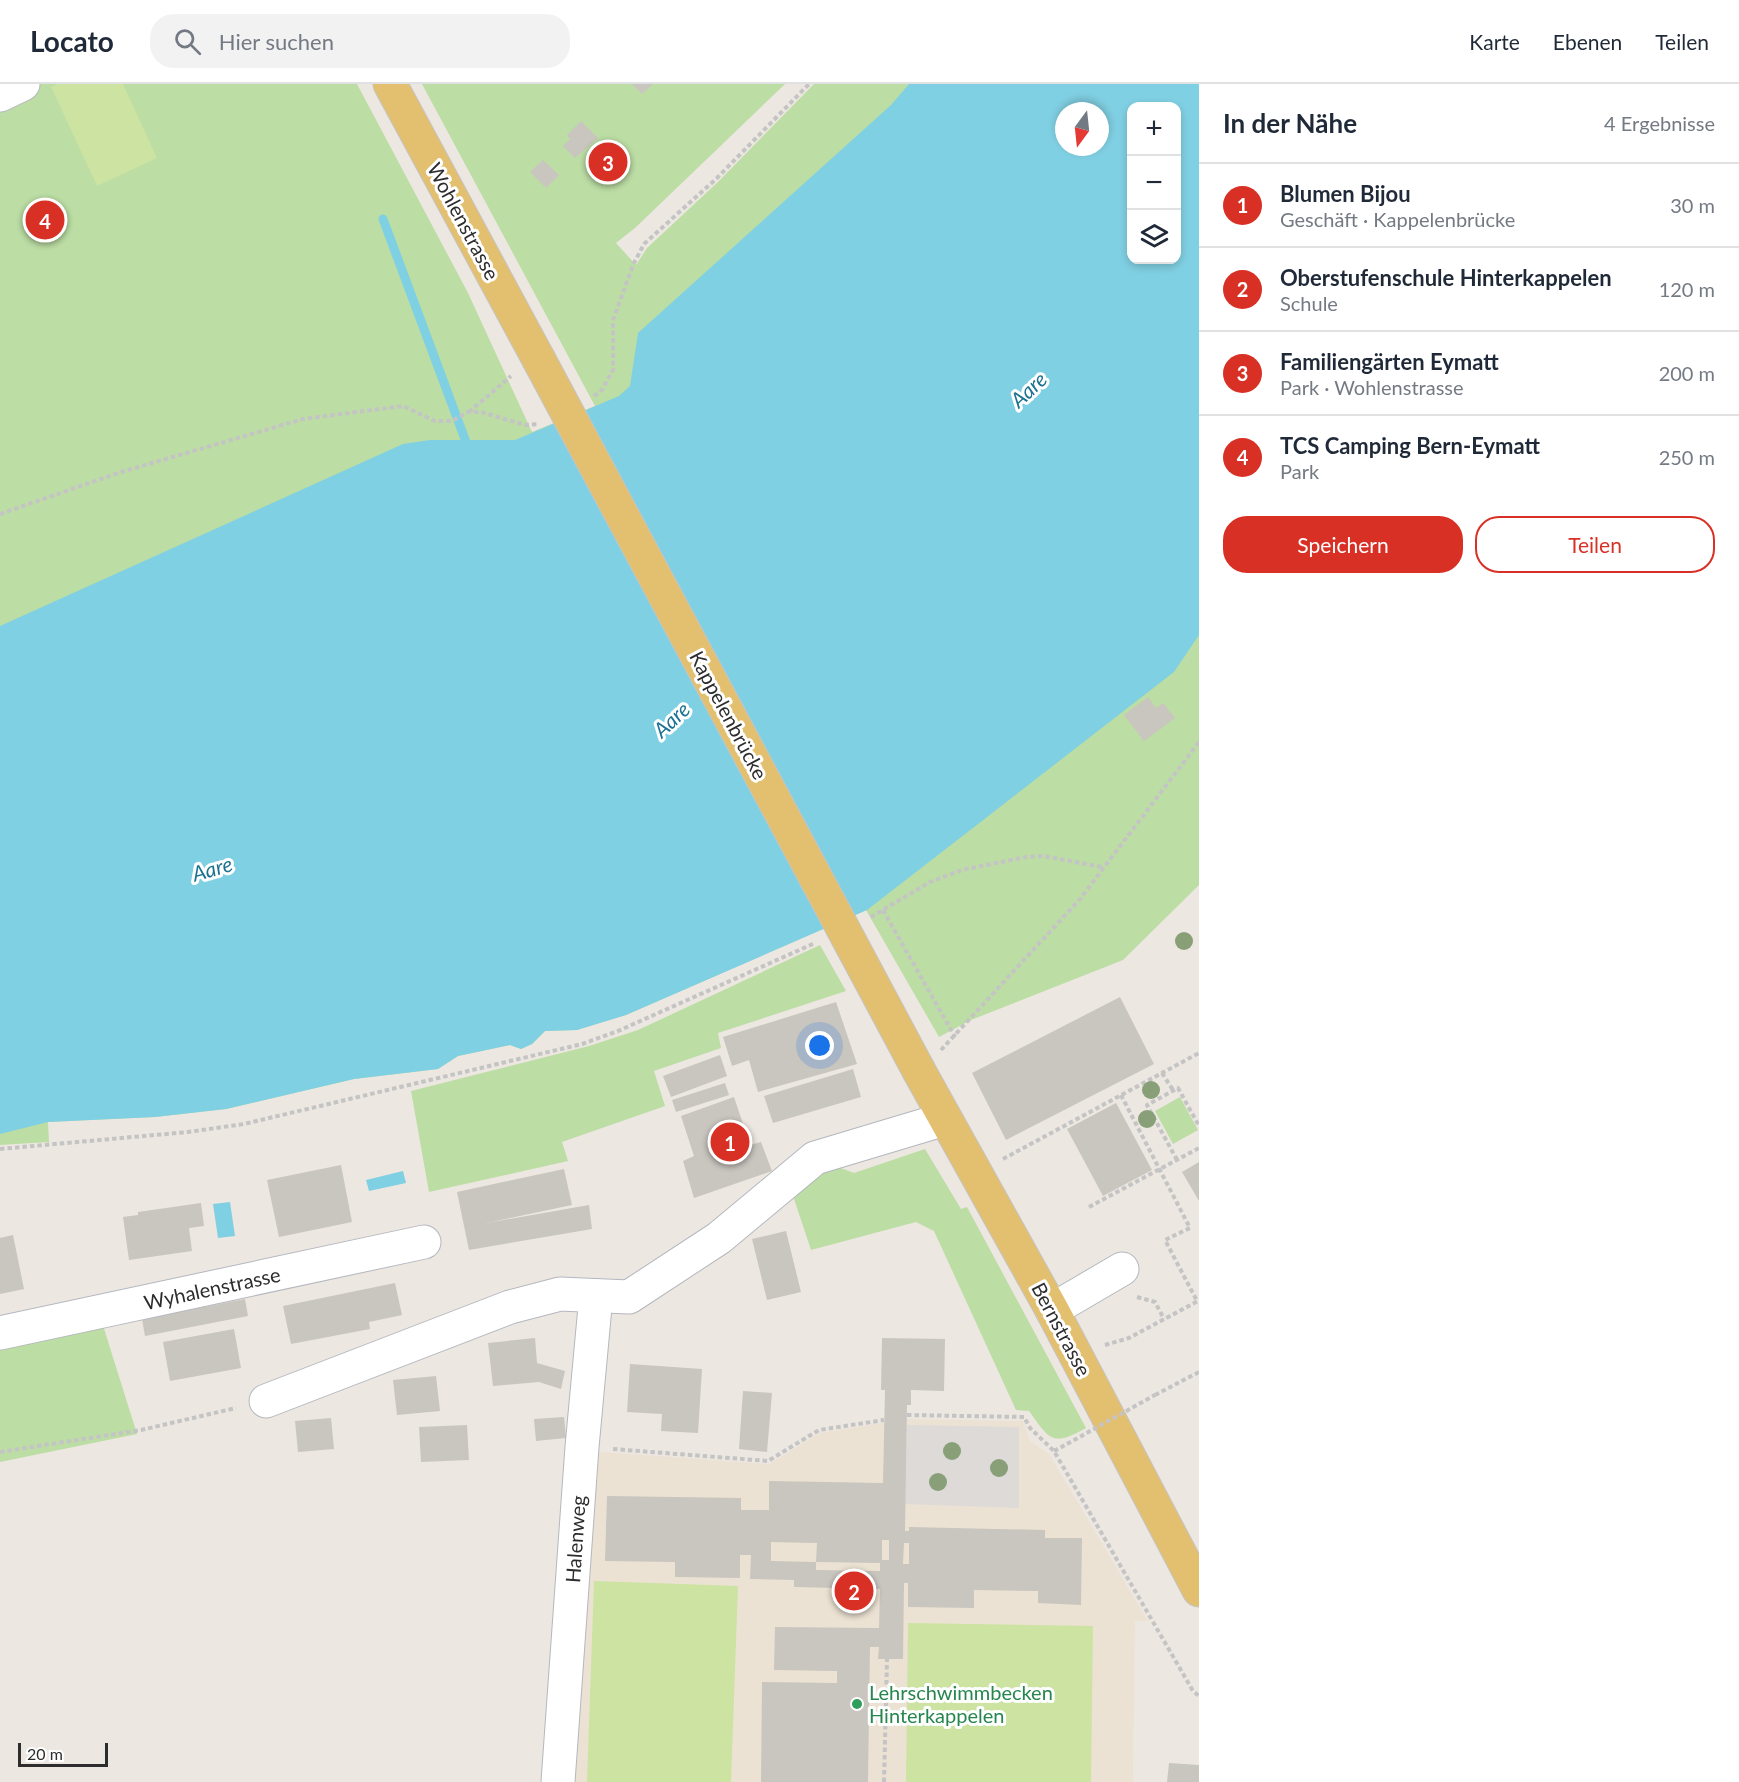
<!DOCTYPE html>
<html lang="de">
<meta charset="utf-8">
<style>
body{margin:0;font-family:Lato,sans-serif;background:#f2f2f3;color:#1f2937}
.controls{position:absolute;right:18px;top:18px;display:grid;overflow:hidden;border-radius:12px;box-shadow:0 3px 9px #0003}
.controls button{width:54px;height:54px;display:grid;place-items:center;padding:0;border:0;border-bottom:2px solid #e0e1e3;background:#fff;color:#1f2937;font:30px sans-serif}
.compass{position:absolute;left:1055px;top:18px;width:54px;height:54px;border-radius:50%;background:#fff;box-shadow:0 3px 9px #0003;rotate:195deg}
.scale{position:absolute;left:18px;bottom:15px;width:90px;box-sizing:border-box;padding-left:6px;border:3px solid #2d2d2d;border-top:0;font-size:16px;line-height:21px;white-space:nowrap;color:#2d2d2d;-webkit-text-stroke:4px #fff;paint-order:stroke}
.you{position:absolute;left:820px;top:962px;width:21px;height:21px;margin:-15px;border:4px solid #fff;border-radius:50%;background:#1a73e8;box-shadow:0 0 0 9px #1a73e833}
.badge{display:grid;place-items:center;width:39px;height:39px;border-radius:50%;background:#d93025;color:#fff;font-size:20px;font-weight:700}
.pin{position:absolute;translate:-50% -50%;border:3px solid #fff;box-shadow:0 2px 6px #0006}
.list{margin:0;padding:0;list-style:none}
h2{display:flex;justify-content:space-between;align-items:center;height:78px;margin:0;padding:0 24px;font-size:26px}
h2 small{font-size:20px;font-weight:400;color:#747a83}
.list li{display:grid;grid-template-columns:39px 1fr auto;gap:18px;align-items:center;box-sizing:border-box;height:84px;padding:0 24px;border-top:2px solid #e0e1e3}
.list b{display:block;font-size:22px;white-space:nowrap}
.list p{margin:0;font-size:20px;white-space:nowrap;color:#747a83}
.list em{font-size:20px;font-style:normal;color:#747a83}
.actions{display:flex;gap:12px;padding:18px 24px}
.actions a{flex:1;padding:14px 0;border:2px solid #d93025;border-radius:24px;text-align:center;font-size:21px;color:#d93025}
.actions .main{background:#d93025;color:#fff}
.icon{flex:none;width:33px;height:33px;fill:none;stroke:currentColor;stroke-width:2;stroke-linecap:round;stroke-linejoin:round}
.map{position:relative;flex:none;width:1199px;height:1698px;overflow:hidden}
header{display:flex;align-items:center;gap:36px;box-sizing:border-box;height:84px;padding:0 30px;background:#fff;border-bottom:2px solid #e0e1e3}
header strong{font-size:28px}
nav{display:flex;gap:33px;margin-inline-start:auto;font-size:21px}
.search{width:420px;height:54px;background:#f2f2f3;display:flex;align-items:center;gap:15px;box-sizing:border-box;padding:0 21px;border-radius:24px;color:#747a83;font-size:22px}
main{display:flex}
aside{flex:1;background:#fff}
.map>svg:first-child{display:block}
.education{fill:#ece2d3}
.green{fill:#bcdda4;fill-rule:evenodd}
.pitch{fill:#cce3a1}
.plaza{fill:#dddad8}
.water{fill:#80d0e3;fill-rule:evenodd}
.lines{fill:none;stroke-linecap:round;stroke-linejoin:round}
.stream{stroke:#80d0e3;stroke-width:9}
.building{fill:#c9c5bf;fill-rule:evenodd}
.minor-casing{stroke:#b4b7bf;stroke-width:35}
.major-casing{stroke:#c4c4c4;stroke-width:35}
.path{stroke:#c4c4c4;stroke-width:4;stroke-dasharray:4.5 3;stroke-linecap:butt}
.minor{stroke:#fff;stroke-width:33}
.major{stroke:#e3c070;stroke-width:33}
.major-bridge-casing{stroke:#c4c4c4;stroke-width:35;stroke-linecap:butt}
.path-bridge{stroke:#c4c4c4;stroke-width:4;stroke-dasharray:4.5 3;stroke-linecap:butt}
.major-bridge{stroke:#e3c070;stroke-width:33}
.tree{fill:#889f78}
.leisure-dot{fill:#2e9e5b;stroke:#fff;stroke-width:2}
.labels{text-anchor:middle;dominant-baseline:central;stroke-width:6;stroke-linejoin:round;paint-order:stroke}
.street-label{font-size:20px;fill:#2d2d2d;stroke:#fff}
.leisure-label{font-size:20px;fill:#27864d;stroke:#fff;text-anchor:start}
.water-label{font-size:21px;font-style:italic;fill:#1c7292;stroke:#fff}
</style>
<header>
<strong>Locato</strong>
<div class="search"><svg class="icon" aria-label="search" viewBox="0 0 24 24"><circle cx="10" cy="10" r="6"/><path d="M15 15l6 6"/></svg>Hier suchen</div>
<nav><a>Karte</a><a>Ebenen</a><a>Teilen</a></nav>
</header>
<main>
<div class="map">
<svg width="1199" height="1698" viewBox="0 0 1199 1698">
<rect width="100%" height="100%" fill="#ede7e1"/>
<path class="education" d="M907,1335L1023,1337L1030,1357L1049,1370L1148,1537H1135L1133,1698H564L587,1367L769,1380L820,1349Z"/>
<g class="green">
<path d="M0,0H357L468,209L532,348L595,322L422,0H785L635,144L616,159L636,181L647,164L718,98L814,0H1199V801L1123,876L971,936L939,953L866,826L626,931L577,946L545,947L532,960L521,965L510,961L458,972L438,985L354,995L226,1025L155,1033L48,1038L49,1058L0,1061ZM1132,22H1176V176H1132ZM1064,27H1100V63H1064Z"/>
<path d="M820,861L846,907L718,949L721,964L654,987L665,1022L562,1058L568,1077L429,1108L411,1007L589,962L638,946Z"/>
<path d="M1180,1013L1198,1046L1173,1060L1155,1027Z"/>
<path d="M925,1065L961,1125L967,1123L1086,1344C1052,1363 1050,1356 1029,1327L1016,1326L934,1147L916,1138L811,1166L790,1103L822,1077L854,1089Z"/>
<path d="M101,1235L137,1350L0,1378V1255Z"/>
</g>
<g class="pitch">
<path d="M57,0H123L157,74L97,102L51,3Z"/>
<path d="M594,1497L738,1502L731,1698H587Z"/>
<path d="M908,1539L1093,1542L1091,1698H906Z"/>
</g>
<path class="plaza" d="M907,1341L1019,1343V1424L905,1420Z"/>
<g class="water">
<path d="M909,0H1199V551L1174,588L867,826L626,931L577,946L545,947L532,960L521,965L510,961L458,972L438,985L354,995L226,1025L155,1033L48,1038L0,1050V542L403,360L430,356H515L619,312L630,302L638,249L891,21ZM1132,22H1176V176H1132ZM1064,27H1100V63H1064Z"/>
<path d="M403,1087L406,1099L369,1107L366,1096Z"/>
<path d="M230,1118L235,1152L218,1154L213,1120Z"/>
</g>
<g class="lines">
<path class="stream" d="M383,135L469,366"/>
</g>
<g class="building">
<path d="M632,0H653L642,10Z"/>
<path d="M581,37L598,54L575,74L563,62L570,55L567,51Z"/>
<path d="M543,76L559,91L546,104L530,88Z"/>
<path d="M1148,613L1156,624L1163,619L1175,634L1144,657L1124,631Z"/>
<path d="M1120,913L1154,980L1006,1056L972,989Z"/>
<path d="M836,918L857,980L758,1008L749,976L732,982L723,953Z"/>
<path d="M720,971L727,992L671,1013L663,992Z"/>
<path d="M853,985L861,1013L773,1039L764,1012Z"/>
<path d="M725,999L729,1011L676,1028L672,1016Z"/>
<path d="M734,1013L750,1061L761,1058L772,1087L694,1114L683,1077L694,1072L681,1032Z"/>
<path d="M1116,1019L1152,1086L1103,1112L1067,1045Z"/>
<path d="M1199,1078V1117L1182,1088Z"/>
<path d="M341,1081L352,1138L279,1153L267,1096Z"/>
<path d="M564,1085L572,1121L486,1139L589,1121L592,1145L469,1166L457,1108Z"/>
<path d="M201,1119L204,1142L189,1144L192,1167L129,1176L123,1133L138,1131V1128Z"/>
<path d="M786,1147L801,1208L767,1216L752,1155Z"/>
<path d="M13,1151L24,1205L0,1210V1154Z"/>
<path d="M395,1199L402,1231L369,1238L370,1245L291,1260L283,1222Z"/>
<path d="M245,1215L248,1232L145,1252L142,1235Z"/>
<path d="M234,1245L241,1284L170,1297L163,1258Z"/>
<path d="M535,1254L537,1279L565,1287L561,1305L539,1298L493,1302L488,1259Z"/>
<path d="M882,1254L945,1255L944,1307L911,1306V1321H907L905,1447H909V1443L1045,1446V1454H1082L1081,1521L1038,1519V1507L974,1506V1524L908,1523V1499H904L903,1575H878L879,1563H870L868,1698H761L762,1598L837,1599V1587L774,1586L775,1543L879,1544L880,1505L794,1503V1496L750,1495L751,1471H740V1494L675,1493V1478L605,1477L607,1412L741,1414V1426H769V1397L883,1399L885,1306H881ZM882,1456H889V1476H882ZM771,1458L817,1459L816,1478L880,1479V1487L816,1486V1478L771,1477ZM904,1459H909V1480H903Z"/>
<path d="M630,1280L702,1285L698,1349L661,1347L662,1330L627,1328Z"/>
<path d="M436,1292L440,1327L397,1331L393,1296Z"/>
<path d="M743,1307L772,1309L767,1368L739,1365Z"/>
<path d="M564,1333L566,1354L536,1357L534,1335Z"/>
<path d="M331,1334L334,1365L298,1368L295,1337Z"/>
<path d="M467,1341L469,1376L421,1378L419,1343Z"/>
<path d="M1169,1679L1199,1681V1698H1167Z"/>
</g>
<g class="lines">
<g class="minor-casing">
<g id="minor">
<path d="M0,11L23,0"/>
<path d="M1052,1226L1122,1185"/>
<path d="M0,1249L424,1158"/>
<path d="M266,1317L510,1223L560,1210L629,1213L719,1154L815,1074L945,1035"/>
<path d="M558,1698L582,1363L596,1212"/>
</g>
</g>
<g class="major-casing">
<g id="major">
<path d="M390,0L538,274"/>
<path d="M919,987L1052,1226L1199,1506"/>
</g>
</g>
<g class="path">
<path d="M594,312L602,306L613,286V236L633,181L644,160L717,94L809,0"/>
<path d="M469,328L511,292"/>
<path d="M0,430L121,388L303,335L403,322L435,337H452L468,328H481L525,341L539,340"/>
<path d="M883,826L955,953"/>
<path d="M871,833L930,798L962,786L1026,773L1043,772L1102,783"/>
<path d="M941,966L1080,815L1199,658"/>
<path d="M1162,989L1173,1006"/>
<path d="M1121,1011L1190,1144L1165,1156L1197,1217"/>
<path d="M0,1065L188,1048L244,1040L582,960L618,947L815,859"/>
<path d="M1003,1075L1199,969"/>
<path d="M1177,1076L1147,1021L1178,1004L1199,1042"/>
<path d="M1089,1123L1199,1064"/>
<path d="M1137,1213L1155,1218L1164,1235"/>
<path d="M1105,1261L1129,1254L1198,1217"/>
<path d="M1155,1311L1199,1288"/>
<path d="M907,1331L1024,1333L1030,1344L1054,1367L1193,1607L1199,1612"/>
<path d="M613,1365L768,1377L819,1346L884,1336"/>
<path d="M1054,1367L1067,1360"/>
<path d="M0,1368L141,1346L236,1324"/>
<path d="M884,1698L887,1575"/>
</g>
<use href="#minor" class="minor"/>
<use href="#major" class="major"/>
<g class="major-bridge-casing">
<path id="major-bridge" d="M538,274L919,987"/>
</g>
<path class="path-bridge" d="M1067,1360L1155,1311"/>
<use href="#major-bridge" class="major-bridge"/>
</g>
<g class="tree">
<circle cx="1184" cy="857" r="9"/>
<circle cx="1151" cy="1006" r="9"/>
<circle cx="1147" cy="1035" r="9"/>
<circle cx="952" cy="1367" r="9"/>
<circle cx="999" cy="1384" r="9"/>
<circle cx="938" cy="1398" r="9"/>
</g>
<circle class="leisure-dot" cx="857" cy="1620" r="6"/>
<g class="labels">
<g class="street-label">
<text transform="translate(464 137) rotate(62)">Wohlenstrasse</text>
<text transform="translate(729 631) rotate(62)">Kappelenbrücke</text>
<text transform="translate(212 1204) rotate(-12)">Wyhalenstrasse</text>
<text transform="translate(1062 1245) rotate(62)">Bernstrasse</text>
<text transform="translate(575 1455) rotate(-86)">Halenweg</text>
</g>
<g class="leisure-label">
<text x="869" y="1608">Lehrschwimmbecken<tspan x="869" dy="23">Hinterkappelen</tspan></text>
</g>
<g class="water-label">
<text transform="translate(1028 305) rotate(-43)">Aare</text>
<text transform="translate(671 635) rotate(-43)">Aare</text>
<text transform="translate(212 784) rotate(-16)">Aare</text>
</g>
</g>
</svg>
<div class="controls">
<button>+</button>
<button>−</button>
<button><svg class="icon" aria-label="layers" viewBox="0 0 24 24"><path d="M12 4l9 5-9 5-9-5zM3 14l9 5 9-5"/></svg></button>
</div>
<svg class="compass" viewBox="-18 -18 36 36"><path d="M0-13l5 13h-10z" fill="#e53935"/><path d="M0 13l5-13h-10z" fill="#747a83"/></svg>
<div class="scale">20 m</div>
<div class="you"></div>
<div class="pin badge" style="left:730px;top:1058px">1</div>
<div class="pin badge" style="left:854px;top:1507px">2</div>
<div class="pin badge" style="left:608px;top:78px">3</div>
<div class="pin badge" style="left:45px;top:136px">4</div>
</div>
<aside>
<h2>In der Nähe<small>4 Ergebnisse</small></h2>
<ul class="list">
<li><span class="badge">1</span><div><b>Blumen Bijou</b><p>Geschäft · Kappelenbrücke</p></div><em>30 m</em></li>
<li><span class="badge">2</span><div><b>Oberstufenschule Hinterkappelen</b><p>Schule</p></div><em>120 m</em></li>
<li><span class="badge">3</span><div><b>Familiengärten Eymatt</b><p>Park · Wohlenstrasse</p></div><em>200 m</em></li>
<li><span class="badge">4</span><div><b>TCS Camping Bern-Eymatt</b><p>Park</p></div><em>250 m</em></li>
</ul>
<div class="actions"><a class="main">Speichern</a><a>Teilen</a></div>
</aside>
</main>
